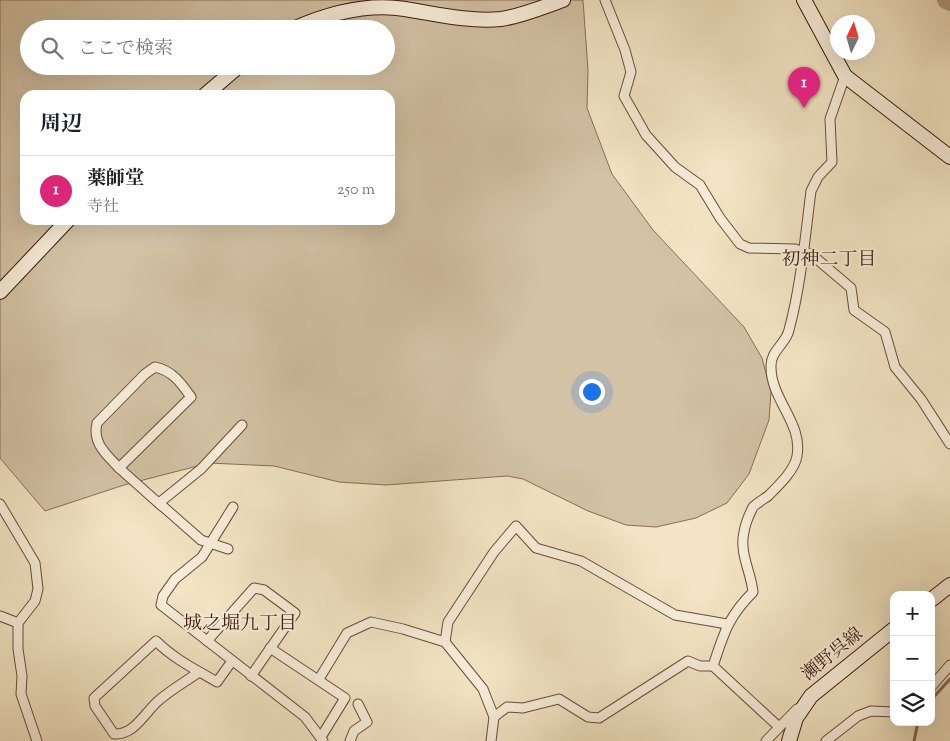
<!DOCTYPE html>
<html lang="ja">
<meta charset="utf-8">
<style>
body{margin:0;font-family:"Sorts Mill Goudy","Noto Serif JP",serif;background:#f2f2f2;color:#202124}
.controls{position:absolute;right:15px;bottom:15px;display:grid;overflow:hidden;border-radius:10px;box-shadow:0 5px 20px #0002}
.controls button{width:45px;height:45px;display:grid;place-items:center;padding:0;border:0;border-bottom:1px solid #e0e0e0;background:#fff;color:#202124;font:25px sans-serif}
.compass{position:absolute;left:830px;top:15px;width:45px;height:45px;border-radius:50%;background:#fff;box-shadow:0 5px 20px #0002;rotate:5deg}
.you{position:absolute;left:591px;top:391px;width:18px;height:18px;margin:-12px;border:4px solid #fff;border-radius:50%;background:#1a73e8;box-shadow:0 0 0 8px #1a73e833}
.badge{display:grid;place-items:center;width:32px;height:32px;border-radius:50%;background:#db2777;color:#fff;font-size:16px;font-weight:700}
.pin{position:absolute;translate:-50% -41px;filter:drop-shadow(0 1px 2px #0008)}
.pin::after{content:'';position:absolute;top:26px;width:18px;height:15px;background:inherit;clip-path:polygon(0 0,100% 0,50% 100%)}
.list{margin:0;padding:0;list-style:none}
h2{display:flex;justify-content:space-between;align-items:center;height:65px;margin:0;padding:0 20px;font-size:21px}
h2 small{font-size:16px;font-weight:400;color:#757577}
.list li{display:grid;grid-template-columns:32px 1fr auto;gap:15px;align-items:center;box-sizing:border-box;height:70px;padding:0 20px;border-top:1px solid #e0e0e0}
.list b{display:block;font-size:19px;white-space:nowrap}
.list p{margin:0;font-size:16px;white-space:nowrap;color:#757577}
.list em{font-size:16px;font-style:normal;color:#757577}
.icon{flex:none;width:28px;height:28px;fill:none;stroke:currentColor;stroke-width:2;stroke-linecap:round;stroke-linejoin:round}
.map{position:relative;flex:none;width:950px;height:741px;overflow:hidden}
.search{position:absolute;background:#fff;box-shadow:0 5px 20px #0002;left:20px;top:20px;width:375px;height:55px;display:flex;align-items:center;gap:12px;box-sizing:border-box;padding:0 18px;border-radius:28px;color:#757577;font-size:19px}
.panel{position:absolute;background:#fff;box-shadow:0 5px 20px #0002;left:20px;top:90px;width:375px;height:135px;border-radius:15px}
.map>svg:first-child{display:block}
.green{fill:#d3c2a5;stroke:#876e58;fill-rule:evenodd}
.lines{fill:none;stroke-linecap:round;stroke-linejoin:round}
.stream{stroke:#846a55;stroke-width:3}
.river{stroke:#b49f85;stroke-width:18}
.street-casing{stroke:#694c3a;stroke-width:11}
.secondary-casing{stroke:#3b1a0c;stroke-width:16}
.street{stroke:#f7edd9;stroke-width:9}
.secondary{stroke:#f7edd9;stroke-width:14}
.labels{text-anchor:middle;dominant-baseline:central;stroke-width:4;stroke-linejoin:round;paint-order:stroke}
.street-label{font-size:18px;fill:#3b1a0c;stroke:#f7edd9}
.neighbourhood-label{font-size:19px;fill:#3b1a0c;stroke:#f7edd9}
</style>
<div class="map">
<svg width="950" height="741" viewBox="0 0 950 741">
<rect width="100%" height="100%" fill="#f2e4c4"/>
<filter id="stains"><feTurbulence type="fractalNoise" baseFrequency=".004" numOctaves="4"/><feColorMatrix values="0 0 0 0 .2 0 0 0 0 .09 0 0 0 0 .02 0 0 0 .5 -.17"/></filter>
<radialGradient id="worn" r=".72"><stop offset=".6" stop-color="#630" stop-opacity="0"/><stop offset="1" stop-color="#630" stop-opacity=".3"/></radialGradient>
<path class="green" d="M0,0H583L588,70L587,108L612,174L653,230L744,327L762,358L771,392L769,420L749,474L727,503L696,518L656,527L626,525L588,511L523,479L507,476L386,485L339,482L274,466L209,463L124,485L45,511L0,458ZM29,29H386V66H29ZM25,95H390V220H25Z"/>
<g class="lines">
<g class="stream">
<path d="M931,700L950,679"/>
<path d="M914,741L918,722"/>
</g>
<path class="river" d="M946,0L950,2"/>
<g class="street-casing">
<g id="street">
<path d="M605,0L625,50L631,72L624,96L646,135L675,167L700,185L720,218L740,244L749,248L795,249L811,254L851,288L854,310L885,332L895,367L921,399L950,444"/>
<path d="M155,367C173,371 181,383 191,397L119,468C106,454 92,443 97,423L145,374Z"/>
<path d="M119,468L163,507"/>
<path d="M159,503L201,469L242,425"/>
<path d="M159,503L201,540L228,549"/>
<path d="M0,504L35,563L38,589L35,601L18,623V649L22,676L21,694L37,741"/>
<path d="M233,507L202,557L175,579L163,596L161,605L305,717L323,741"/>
<path d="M0,616L18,623"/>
<path d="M207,641L254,588L264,590L295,613L251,676"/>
<path d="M445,642L448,622L494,552L516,526L536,548L581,561L675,615L727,624"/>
<path d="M270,648L345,698L321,737"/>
<path d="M199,672C185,682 169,691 157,702C144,714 134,735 114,734L95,706L94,698L156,641C174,659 195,669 217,682L232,661"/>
<path d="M319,679L347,633L371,622L403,629L445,642L483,689L494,717L491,741"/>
<path d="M931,687L950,665"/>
<path d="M494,717L507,707L523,708L559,699L588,717L599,718L688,661L700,666H713"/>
<path d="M779,727L713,666C724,633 728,617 753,592C751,572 739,553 744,532C745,525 750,513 753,507C757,503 764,499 768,496C778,486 795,470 797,456C803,423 771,400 771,367C770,351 786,344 789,330C801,285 805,238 811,191L818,177L832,162L830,119L845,76"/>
<path d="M350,741L354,731L367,722L358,704"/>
<path d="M766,741L797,709"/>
<path d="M826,741L858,716L871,711L894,712"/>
</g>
</g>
<g class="secondary-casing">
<g id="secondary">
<path d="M804,0L845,76L950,157"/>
<path d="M293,29C329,13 367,3 405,9C437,14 468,22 501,19C522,16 543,7 563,0"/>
<path d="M205,95L239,66"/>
<path d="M0,292L68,220"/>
<path d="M931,600L950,585"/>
<path d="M789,741L796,718L811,696L894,629"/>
</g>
</g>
<use href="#street" class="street"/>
<use href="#secondary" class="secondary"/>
</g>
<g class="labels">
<g class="street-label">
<text transform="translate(833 655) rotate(-39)">瀬野呉線</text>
</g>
<g class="neighbourhood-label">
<text x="829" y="260">初神二丁目</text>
<text x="240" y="624">城之堀九丁目</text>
</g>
</g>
<rect width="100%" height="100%" filter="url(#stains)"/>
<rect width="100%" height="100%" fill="url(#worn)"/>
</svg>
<div class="controls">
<button>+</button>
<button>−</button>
<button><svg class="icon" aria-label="layers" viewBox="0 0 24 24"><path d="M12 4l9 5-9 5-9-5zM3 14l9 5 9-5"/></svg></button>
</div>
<svg class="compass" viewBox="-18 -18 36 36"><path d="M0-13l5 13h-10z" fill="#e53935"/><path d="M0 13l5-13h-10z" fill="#757577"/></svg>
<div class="you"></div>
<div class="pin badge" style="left:804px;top:108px">1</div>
<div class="search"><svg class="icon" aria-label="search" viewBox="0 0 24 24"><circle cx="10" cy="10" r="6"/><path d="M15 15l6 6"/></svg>ここで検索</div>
<section class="panel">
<h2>周辺<small></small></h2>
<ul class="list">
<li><span class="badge">1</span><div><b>薬師堂</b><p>寺社</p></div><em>250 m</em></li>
</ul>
</section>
</div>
